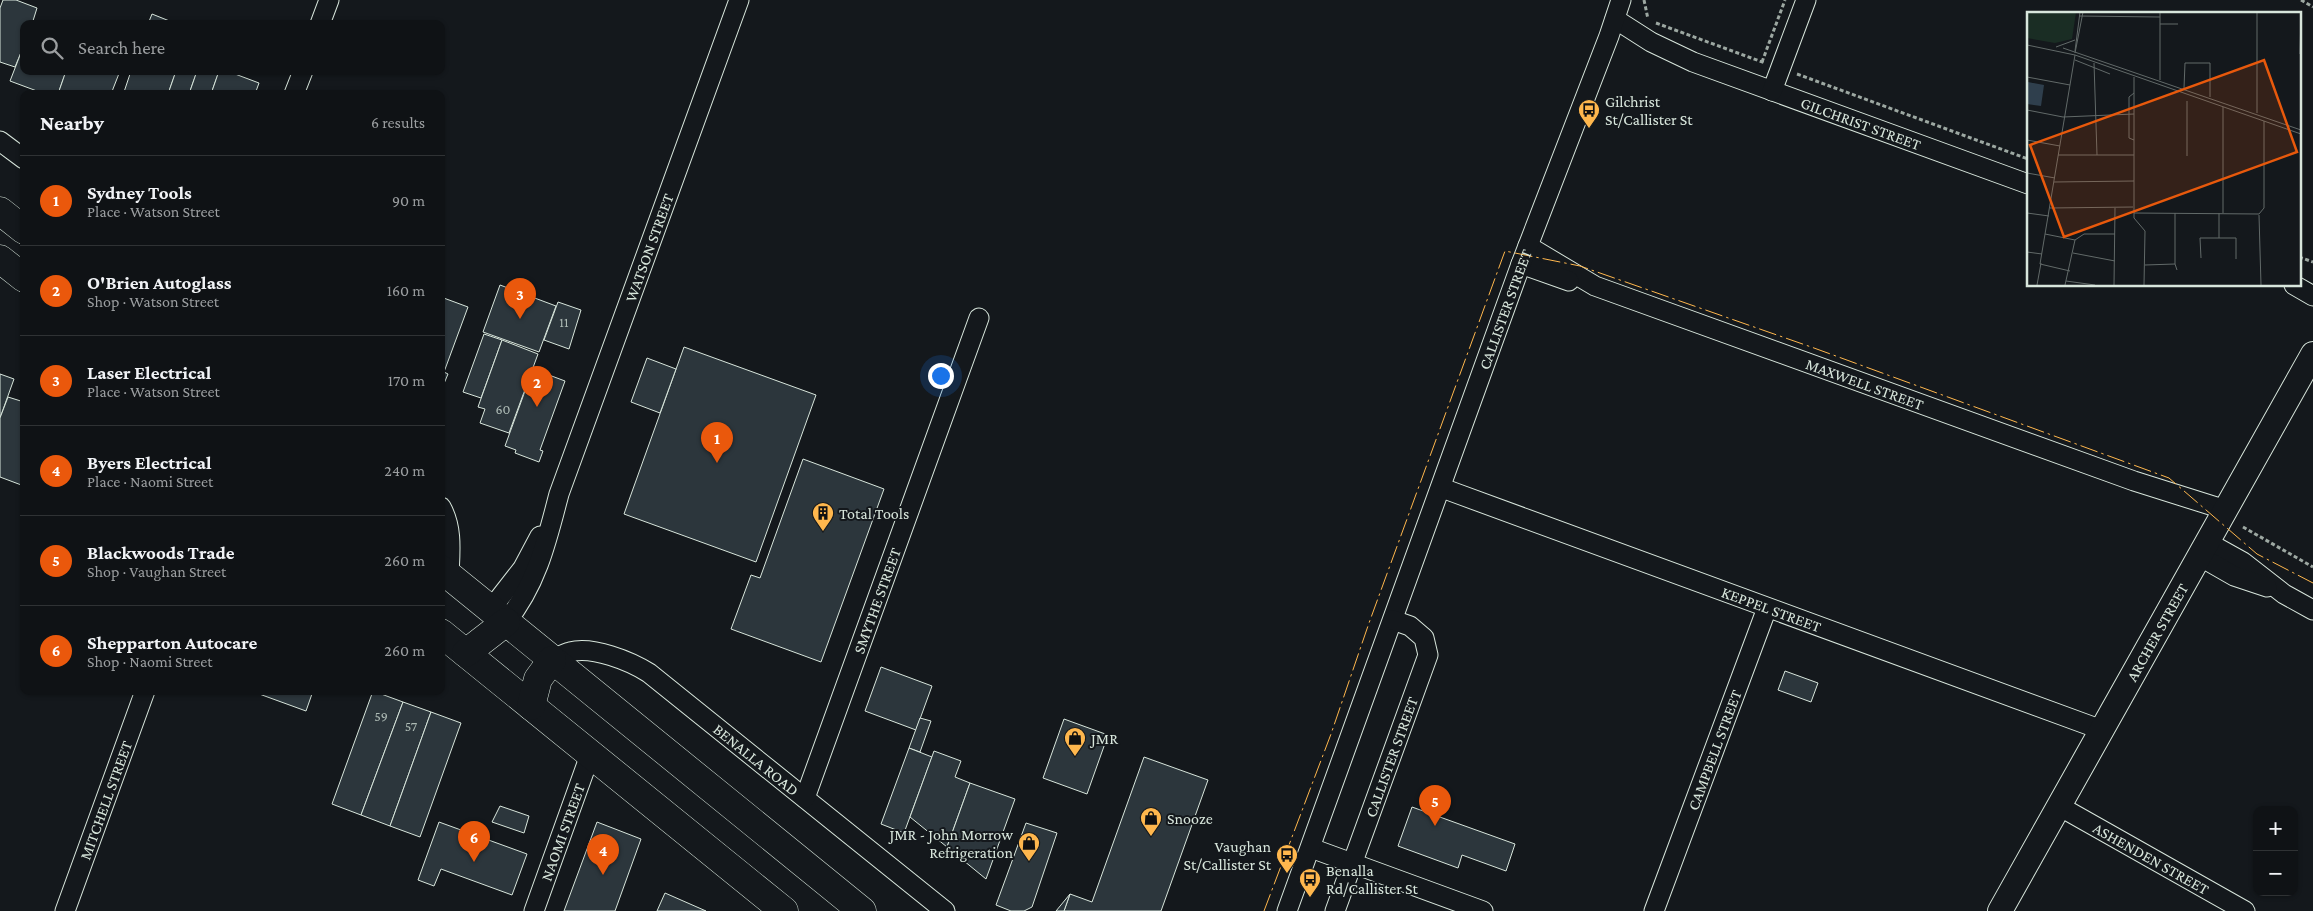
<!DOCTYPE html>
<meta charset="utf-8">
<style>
body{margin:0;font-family:"Crimson Pro",serif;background:#181b1e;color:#f1f3f6}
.controls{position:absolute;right:15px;bottom:15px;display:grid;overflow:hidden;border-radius:10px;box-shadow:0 1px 4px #0004}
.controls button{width:45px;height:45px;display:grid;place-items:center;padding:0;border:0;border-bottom:1px solid #2f3234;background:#0f1215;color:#f1f3f6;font:25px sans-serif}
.you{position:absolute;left:940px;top:375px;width:18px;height:18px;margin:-12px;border:4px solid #fff;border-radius:50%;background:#1a73e8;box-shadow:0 0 0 8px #1a73e833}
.badge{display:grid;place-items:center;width:32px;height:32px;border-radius:50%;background:#ea580c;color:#fff;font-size:16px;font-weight:700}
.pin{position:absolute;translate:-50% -41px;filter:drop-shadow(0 1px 2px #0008)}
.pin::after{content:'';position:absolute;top:26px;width:18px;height:15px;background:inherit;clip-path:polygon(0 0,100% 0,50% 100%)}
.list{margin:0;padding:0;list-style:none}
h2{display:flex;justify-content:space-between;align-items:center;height:65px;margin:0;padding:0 20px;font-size:21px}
h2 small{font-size:16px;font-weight:400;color:#9b9ea0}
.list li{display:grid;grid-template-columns:32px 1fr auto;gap:15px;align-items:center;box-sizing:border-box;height:90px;padding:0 20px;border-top:1px solid #2f3234}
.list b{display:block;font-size:19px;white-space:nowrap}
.list p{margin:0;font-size:16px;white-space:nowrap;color:#9b9ea0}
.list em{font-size:16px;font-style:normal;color:#9b9ea0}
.icon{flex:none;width:28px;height:28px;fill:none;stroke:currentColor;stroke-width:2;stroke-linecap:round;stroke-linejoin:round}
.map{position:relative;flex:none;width:2313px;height:911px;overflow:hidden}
.search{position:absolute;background:#0f1215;box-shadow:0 1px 4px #0004;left:20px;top:20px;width:425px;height:55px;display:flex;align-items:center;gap:12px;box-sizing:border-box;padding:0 18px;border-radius:10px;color:#9b9ea0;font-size:19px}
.panel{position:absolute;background:#0f1215;box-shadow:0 1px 4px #0004;left:20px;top:90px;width:425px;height:605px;border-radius:10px}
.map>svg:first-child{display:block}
.building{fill:#2c363c;stroke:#d8e6dc}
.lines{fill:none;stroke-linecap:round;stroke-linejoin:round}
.minor-casing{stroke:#d8e6dc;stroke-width:21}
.major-casing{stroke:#d8e6dc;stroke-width:26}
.highway-casing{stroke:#d8e6dc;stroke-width:29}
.path{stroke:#9da8a2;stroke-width:3;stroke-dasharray:4 2.5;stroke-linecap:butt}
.minor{stroke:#14181c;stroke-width:19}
.major{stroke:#14181c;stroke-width:24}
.highway{stroke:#14181c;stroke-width:28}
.power{stroke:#ffb74d;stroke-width:1;stroke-dasharray:18 4 2.5 4;stroke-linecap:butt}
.labels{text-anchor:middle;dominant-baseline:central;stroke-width:4;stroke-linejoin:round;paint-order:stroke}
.number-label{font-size:14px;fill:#adbab4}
.poi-label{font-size:16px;fill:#d8e6dc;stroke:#14181c;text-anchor:start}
.street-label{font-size:16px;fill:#d8e6dc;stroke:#14181c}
.inset-road{fill:none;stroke:#626a69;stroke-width:1}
.view{fill:#e8590c;fill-opacity:0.15;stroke:#e8590c;stroke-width:2.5}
.inset-edge{fill:none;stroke:#d8e6dc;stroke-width:2.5}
</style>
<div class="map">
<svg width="2313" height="911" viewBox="0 0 2313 911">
<rect width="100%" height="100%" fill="#14181c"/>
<g class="building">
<path d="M3,0H16L37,8L32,24H24V45L15,67L0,62V8Z"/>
<path d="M152,14L177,24H148Z"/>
<path d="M24,45V71H66L58,94H45L10,81Z"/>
<path d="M66,71H120L111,94H58Z"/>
<path d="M131,71H176L168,94H129L124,92Z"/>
<path d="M176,71H197L189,94H168Z"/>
<path d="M197,71H219L211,94H189Z"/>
<path d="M219,71H227L259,83L255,94H211Z"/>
<path d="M500,285L556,306L539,352L483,332Z"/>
<path d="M441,297L468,307L444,372L448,374L443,386H441Z"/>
<path d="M558,302L581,310L569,349L544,340Z"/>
<path d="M484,334L502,340L481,398L463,392Z"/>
<path d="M502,340L538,354L509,433L480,423L485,409L478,407Z"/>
<path d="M684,347L816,395L756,562L624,514Z"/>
<path d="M647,358L676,369L660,413L631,402Z"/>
<path d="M533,369L565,381L540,450L543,451L539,462L515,453L516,450L505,446Z"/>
<path d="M0,374L14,379L0,418Z"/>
<path d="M8,397L24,402V486L0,477V418Z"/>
<path d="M803,459L884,489L821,662L731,629L751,575L760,578Z"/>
<path d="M881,667L932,686L916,730L865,711Z"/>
<path d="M1785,671L1818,683L1811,702L1778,690Z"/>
<path d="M251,691H313L306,711Z"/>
<path d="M373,691L403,702L361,815L332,804Z"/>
<path d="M403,702L431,712L390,826L361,815Z"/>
<path d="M431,712L461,723L420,837L390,826Z"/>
<path d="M920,718L931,721L920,752L909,748Z"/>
<path d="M1064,719L1108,735L1087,794L1043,778Z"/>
<path d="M909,748L932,757L904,833L881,824Z"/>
<path d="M934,751L961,761L955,777L970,783L947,847L910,817Z"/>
<path d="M1144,757L1208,780L1161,911H1064L1070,894L1092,902Z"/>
<path d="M970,783L1015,799L986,879L947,847Z"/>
<path d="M500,806L529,816L524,833L492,822Z"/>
<path d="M1412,807L1515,844L1506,871L1462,855L1458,868L1398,846Z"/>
<path d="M439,822L527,854L512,895L441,869L434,886L418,880Z"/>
<path d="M597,822L641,839L615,911H564Z"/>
<path d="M1026,823L1057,833L1032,907L1024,911H1011L996,905Z"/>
<path d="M665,893L706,911H657Z"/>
<path d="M1070,894L1064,911H1056Z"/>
</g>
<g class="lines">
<g class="minor-casing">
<g id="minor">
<path id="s1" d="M1615,19L1651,42L1693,62L2028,184"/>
<path d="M320,24L329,0"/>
<path d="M1772,91L1806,0"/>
<path d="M294,94L303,71"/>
<path d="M0,141L24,159"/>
<path id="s2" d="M1528,246L1595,286L2134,481L2226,510"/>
<path d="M1521,264L1569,281"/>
<path d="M2294,285L2313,296"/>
<path id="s3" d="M1442,488L2102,730"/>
<path d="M441,507C453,528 450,552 449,576"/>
<path d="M2207,542L2243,562L2284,594L2313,610"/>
<path d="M2199,556L2234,576L2267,587"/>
<path d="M491,609L523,568L540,536"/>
<path id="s4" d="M506,622C537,584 547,540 559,494L739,0"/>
<path id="s5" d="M552,660C558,657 564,653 570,652C593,646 630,661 649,673L945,911"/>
<path id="s6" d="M805,798L979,318"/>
<path id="s7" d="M2059,806L2245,911"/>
<path d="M1311,848L1483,911"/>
<path id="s8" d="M65,911L145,691"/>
<path id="s9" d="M534,911L590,755"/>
<path id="s10" d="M1287,911L1521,264L1609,36L1621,0"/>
<path id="s11" d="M1335,911L1428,655L1424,638L1410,626L1393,620"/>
<path id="s12" d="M1654,911L1767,608"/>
</g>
</g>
<g class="major-casing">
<g id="major">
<path id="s13" d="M2000,911L2313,354"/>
</g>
</g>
<g class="highway-casing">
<g id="highway">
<path d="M0,211L24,230"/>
<path d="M0,259L24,278"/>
<path d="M441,569L862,911"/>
<path d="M441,633L784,911"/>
<path d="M466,653L506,622"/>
<path d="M531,706L538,679L552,660"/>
</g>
</g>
<g class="path">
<path d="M1644,0L1648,19"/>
<path d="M2301,0L2313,7"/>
<path d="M1656,23L1765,63"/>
<path d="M1762,62L1785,0"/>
<path d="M1797,74L2028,159"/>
<path d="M2299,257L2313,262"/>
<path d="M2243,527L2313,567"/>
</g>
<use href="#minor" class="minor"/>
<use href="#major" class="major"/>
<use href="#highway" class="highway"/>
<path class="power" d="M1264,911L1331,734L1369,623L1505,251L1580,266L1814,348L2169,478L2257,554L2313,583"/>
</g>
<defs>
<g id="bus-pin" transform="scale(1.125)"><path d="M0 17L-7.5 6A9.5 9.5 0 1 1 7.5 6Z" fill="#ffb74d" stroke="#14181c"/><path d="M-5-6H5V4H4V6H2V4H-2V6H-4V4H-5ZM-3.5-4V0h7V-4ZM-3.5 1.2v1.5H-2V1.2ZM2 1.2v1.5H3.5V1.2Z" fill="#111"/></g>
<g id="building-pin" transform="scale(1.125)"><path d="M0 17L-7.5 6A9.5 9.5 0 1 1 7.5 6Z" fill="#ffb74d" stroke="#14181c"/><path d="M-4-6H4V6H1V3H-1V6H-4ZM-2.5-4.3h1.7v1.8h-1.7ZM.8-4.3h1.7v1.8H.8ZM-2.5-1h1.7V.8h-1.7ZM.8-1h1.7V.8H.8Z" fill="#111"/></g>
<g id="shop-pin" transform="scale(1.125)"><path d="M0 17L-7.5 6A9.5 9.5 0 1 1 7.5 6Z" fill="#ffb74d" stroke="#14181c"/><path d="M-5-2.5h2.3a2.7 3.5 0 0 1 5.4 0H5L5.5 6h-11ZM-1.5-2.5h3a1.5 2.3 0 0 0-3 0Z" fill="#111"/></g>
</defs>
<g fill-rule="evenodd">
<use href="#bus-pin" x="1589" y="110"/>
<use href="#building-pin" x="823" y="513"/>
<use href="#shop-pin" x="1075" y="738"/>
<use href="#shop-pin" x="1151" y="818"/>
<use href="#shop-pin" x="1029" y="843"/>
<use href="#bus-pin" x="1287" y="855"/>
<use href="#bus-pin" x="1310" y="879"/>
</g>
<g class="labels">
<g class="number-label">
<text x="564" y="322">11</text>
<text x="503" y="409">60</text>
<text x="381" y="716">59</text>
<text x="411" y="726">57</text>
</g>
<g class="poi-label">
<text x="1605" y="101">Gilchrist<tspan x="1605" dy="18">St/Callister St</tspan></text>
<text x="839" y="513">Total Tools</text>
<text x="1091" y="738">JMR</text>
<text x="1167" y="818">Snooze</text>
<text x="1013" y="834" text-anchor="end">JMR - John Morrow<tspan x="1013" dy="18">Refrigeration</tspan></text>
<text x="1271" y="846" text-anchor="end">Vaughan<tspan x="1271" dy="18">St/Callister St</tspan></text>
<text x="1326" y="870">Benalla<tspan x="1326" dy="18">Rd/Callister St</tspan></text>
</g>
<g class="street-label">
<text stroke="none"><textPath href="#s1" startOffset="268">GILCHRIST STREET</textPath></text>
<text stroke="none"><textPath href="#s4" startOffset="402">WATSON STREET</textPath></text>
<text stroke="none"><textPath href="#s10" startOffset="640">CALLISTER STREET</textPath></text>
<text stroke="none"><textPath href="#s2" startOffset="365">MAXWELL STREET</textPath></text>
<text stroke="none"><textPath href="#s6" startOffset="210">SMYTHE STREET</textPath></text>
<text stroke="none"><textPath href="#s3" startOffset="351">KEPPEL STREET</textPath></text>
<text stroke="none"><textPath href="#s13" startOffset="320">ARCHER STREET</textPath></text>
<text stroke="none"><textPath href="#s12" startOffset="172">CAMPBELL STREET</textPath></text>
<text stroke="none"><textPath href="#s11" startOffset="164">CALLISTER STREET</textPath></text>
<text stroke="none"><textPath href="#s5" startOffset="241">BENALLA ROAD</textPath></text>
<text stroke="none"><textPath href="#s8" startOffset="118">MITCHELL STREET</textPath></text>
<text stroke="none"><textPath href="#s9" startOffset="84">NAOMI STREET</textPath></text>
<text stroke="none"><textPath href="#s7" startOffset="106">ASHENDEN STREET</textPath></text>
</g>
</g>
<g transform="translate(2027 12)">
<rect width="274" height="274" fill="#14181c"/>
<path d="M0,0H49L45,27L28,31L0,26Z" fill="#1a2d24"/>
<path d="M1,70L17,73L14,94L0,92Z" fill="#2f3f4d"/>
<path class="inset-road" d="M230,0V101M52,4L133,5M133,12H151M0,33L48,43L274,122M29,35L48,28M36,36L274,118M48,39L53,0M48,41L56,0M273,42L274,0M48,48L83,62M67,51L70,143M0,65L43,73M107,65V206L118,219L117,273M133,68V0M157,76L158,51H183V85M160,89V144M0,98L36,105L107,102M0,128L33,134M107,128L102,126V85L107,81M31,143H107M0,161L28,166M27,170L107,169M23,196L106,195M0,201L22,204M107,201L232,202M148,201V252L150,258M192,201V226M196,201V95M232,202L237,196V109M232,203L234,273M18,222L48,228M0,240L15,242M46,241L88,249M174,246L173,226H209V247M13,252L43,259M13,252L48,43M118,253L148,252M39,269L68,273M10,273L14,251M38,273L48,228L57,222H88M87,273L88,196"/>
<path class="view" d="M237,48L270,140L37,225L3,133Z"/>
<rect width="274" height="274" class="inset-edge"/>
</g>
</svg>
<div class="controls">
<button>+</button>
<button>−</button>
</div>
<div class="you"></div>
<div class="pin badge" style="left:717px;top:463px">1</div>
<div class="pin badge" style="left:537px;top:407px">2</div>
<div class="pin badge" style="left:520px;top:319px">3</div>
<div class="pin badge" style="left:603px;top:875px">4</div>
<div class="pin badge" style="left:1435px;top:826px">5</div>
<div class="pin badge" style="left:474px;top:862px">6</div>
<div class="search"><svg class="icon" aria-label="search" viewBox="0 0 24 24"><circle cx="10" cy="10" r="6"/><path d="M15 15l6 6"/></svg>Search here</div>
<section class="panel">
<h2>Nearby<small>6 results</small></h2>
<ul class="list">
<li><span class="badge">1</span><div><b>Sydney Tools</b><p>Place · Watson Street</p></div><em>90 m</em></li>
<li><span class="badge">2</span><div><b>O'Brien Autoglass</b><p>Shop · Watson Street</p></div><em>160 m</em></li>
<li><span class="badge">3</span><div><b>Laser Electrical</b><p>Place · Watson Street</p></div><em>170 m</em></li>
<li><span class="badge">4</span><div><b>Byers Electrical</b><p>Place · Naomi Street</p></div><em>240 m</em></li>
<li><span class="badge">5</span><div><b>Blackwoods Trade</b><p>Shop · Vaughan Street</p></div><em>260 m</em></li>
<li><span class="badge">6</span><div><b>Shepparton Autocare</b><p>Shop · Naomi Street</p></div><em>260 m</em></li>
</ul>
</section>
</div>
